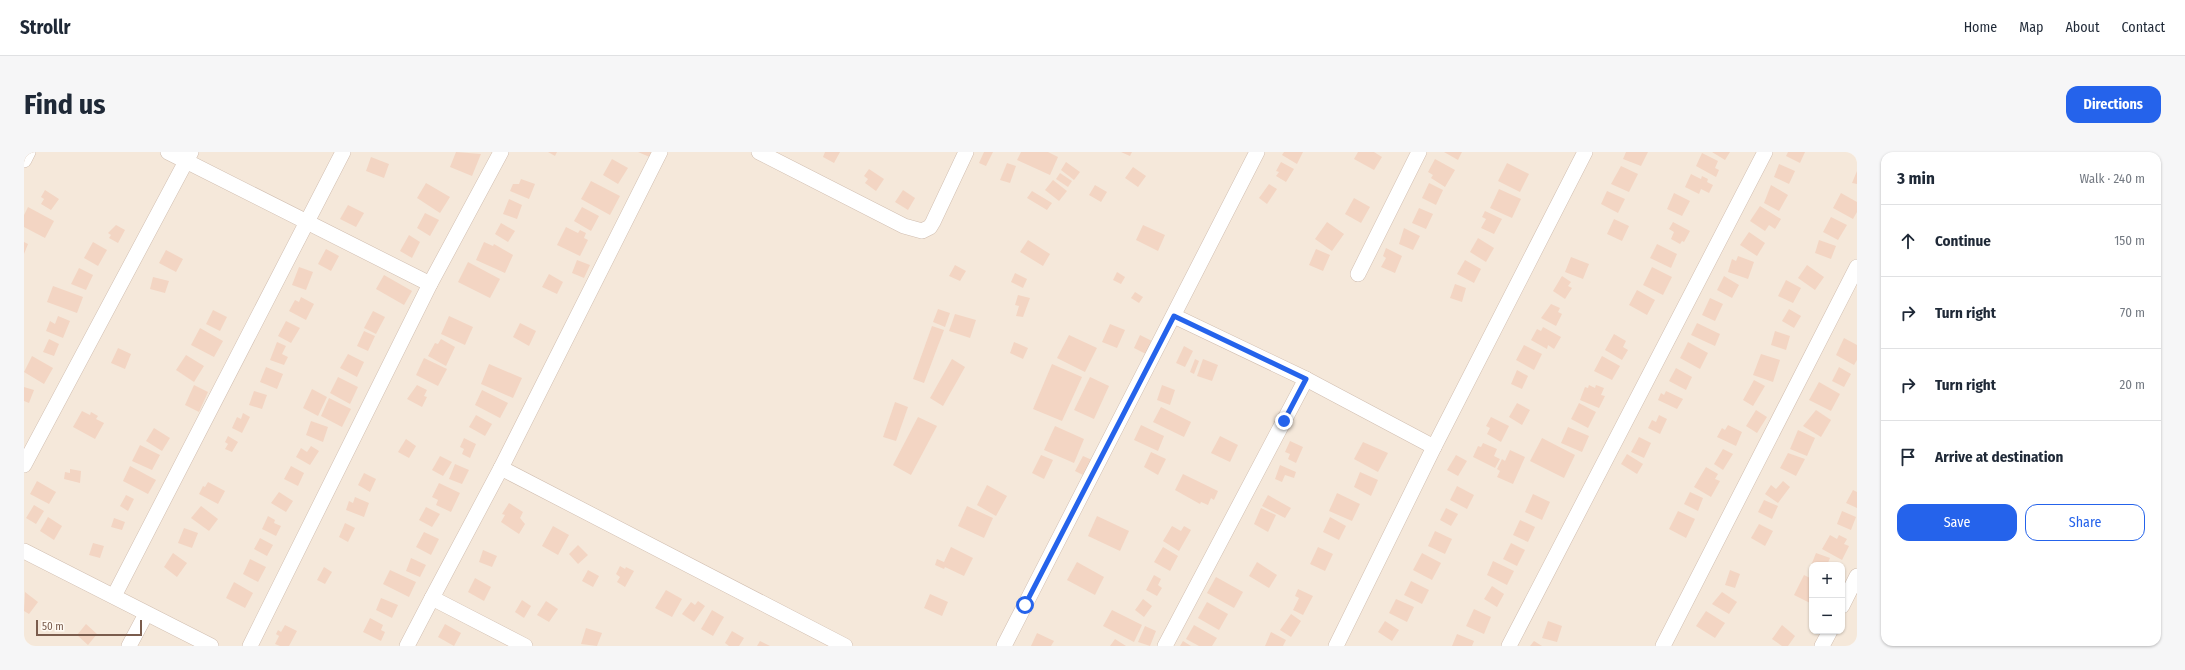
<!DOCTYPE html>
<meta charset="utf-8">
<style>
body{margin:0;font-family:"Fira Sans Condensed",sans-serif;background:#f6f6f7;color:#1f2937}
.controls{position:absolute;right:12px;bottom:12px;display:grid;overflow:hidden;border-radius:8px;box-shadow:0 1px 3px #0004}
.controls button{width:36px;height:36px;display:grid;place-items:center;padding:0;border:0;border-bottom:1px solid #e0e1e3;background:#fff;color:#1f2937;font:20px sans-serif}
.scale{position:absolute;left:12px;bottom:10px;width:106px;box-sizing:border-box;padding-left:4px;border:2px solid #7a5c4d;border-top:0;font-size:11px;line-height:14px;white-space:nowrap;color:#7a5c4d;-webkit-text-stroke:3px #fffaf3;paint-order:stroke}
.stop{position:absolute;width:12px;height:12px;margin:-9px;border:3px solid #2563eb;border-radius:50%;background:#fff}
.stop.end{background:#2563eb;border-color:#fff;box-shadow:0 1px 4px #0008}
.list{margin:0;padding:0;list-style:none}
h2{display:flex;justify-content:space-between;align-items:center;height:52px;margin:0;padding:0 16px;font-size:17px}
h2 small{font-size:13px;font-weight:400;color:#747a83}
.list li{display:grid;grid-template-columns:26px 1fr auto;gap:12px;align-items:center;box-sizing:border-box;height:72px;padding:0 16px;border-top:1px solid #e0e1e3}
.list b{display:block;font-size:15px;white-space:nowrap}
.list em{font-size:13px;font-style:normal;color:#747a83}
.actions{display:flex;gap:8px;padding:12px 16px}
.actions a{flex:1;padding:9px 0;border:1px solid #2563eb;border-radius:12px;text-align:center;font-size:14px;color:#2563eb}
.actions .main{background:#2563eb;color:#fff}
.icon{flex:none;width:22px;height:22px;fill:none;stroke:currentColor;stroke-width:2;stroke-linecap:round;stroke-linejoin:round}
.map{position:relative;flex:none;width:1833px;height:494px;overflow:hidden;border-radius:12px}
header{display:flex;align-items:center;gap:24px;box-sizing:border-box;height:56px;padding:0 20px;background:#fff;border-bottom:1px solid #e0e1e3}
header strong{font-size:19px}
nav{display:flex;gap:22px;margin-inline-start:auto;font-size:14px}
.intro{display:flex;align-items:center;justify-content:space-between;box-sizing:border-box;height:96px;padding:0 24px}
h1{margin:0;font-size:28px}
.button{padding:10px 18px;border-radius:12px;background:#2563eb;color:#fff;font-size:14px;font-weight:700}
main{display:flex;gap:24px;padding:0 24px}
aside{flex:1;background:#fff;border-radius:12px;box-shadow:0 1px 3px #0004}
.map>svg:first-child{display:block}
.residential{fill:#f5e8da;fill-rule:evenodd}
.building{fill:#f3d5c3}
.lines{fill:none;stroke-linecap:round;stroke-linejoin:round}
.minor-casing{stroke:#d1beb0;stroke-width:16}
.minor{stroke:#fff;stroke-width:15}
.route{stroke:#2563eb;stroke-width:5}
</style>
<header>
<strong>Strollr</strong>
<nav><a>Home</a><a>Map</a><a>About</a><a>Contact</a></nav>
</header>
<div class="intro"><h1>Find us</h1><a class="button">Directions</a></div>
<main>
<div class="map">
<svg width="1833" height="494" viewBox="0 0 1833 494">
<rect width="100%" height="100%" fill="#fdf6ec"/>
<path class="residential" d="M0,0H1833V494H0ZM1788,413H1818V479H1788Z"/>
<g class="building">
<path d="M432,0L457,2L448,24L426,15Z"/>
<path d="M524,0H533L531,4Z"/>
<path d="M614,0H631L628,6Z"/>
<path d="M801,0H816L810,11L799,5Z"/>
<path d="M960,0H969L962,14L955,11Z"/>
<path d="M997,0H1024L1034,5L1026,23L993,8Z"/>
<path d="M1097,0H1108L1106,4Z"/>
<path d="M1260,0H1279L1273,12L1258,3Z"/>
<path d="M1334,0H1350L1358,5L1350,18L1330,7Z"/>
<path d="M1420,0H1438L1434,8Z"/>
<path d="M1602,0H1624L1617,14L1599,7Z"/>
<path d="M1688,0H1706L1701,8Z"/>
<path d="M1764,0H1781L1776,11L1762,4Z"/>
<path d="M1678,1L1694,9L1691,16L1695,18L1692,25L1672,14Z"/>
<path d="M347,5L365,12L360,26L342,19Z"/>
<path d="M588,7L604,16L594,32L579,23Z"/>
<path d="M1411,7L1431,18L1421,35L1407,26L1409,23L1404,20Z"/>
<path d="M1042,10L1056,20L1050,28L1037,18Z"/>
<path d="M1257,10L1270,17L1262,30L1252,24L1255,20L1252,19Z"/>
<path d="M983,11L992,14L986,31L976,28Z"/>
<path d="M1483,11L1505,22L1496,40L1474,29Z"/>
<path d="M1755,12L1771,19L1765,32L1750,25Z"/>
<path d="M1597,14L1614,22L1605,40L1587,32Z"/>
<path d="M1109,15L1122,24L1114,35L1101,26Z"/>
<path d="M845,17L860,27L852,39L841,31L844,27L840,24Z"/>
<path d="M1833,19V32L1828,31Z"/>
<path d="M1036,21L1048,29L1044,35L1032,27Z"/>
<path d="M1667,22L1677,27L1678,24L1684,27L1683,30L1689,33L1685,41L1677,37L1675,42L1661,35Z"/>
<path d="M497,27L511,32L505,47L486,39L489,32H495Z"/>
<path d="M1029,28L1043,39L1035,49L1021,38Z"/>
<path d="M567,29L596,44L586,63L557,47Z"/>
<path d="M402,31L426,45L416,61L393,46Z"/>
<path d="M1405,31L1419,38L1412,53L1398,46Z"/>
<path d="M1245,32L1253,37L1243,52L1235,46Z"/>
<path d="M1071,33L1083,40L1077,50L1065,43Z"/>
<path d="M1747,33L1764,43L1755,59L1740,51Z"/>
<path d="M1475,37L1497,47L1488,66L1466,56Z"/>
<path d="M21,38L35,47L27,58L17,52L20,47L17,45Z"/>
<path d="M879,38L891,46L884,58L871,50Z"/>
<path d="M1008,39L1028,51L1023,58L1003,46Z"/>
<path d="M1583,39L1601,47L1594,61L1577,52Z"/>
<path d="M1650,41L1666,49L1658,64L1643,57Z"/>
<path d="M1817,41L1833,50V60L1829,67L1809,56Z"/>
<path d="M1330,46L1346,55L1337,71L1321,62Z"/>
<path d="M485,47L498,53L493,67L479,62Z"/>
<path d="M324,53L340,61L332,75L316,67Z"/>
<path d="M1736,54L1757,67L1751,77L1745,73L1741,79L1726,69Z"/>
<path d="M4,55L30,69L21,86L0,75V63Z"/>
<path d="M558,55L575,64L567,79L550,69Z"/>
<path d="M1395,56L1409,62L1402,77L1388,71Z"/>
<path d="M1461,59L1478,67L1470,82L1457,76L1462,67L1458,65Z"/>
<path d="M401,61L415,68L406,84L393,76Z"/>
<path d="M1807,65L1823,73L1814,88L1799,80Z"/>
<path d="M1590,67L1605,74L1598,89L1583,82Z"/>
<path d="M1303,70L1320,82L1308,99L1291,87Z"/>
<path d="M1649,70L1666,79L1660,90L1658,89L1656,92L1647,87L1650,80L1645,77Z"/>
<path d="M477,71L491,79L484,90L471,82Z"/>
<path d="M92,73L101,78L94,91L85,86L87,83L84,81Z"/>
<path d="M1119,73L1141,83L1134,99L1112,88Z"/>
<path d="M542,75L554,81L556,78L562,81L560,86L564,88L556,104L533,93Z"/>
<path d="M1380,76L1396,84L1389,98L1375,92Z"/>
<path d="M1725,80L1741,91L1733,104L1716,93Z"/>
<path d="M385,83L396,90L388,106L376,99Z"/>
<path d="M1454,86L1470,96L1462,110L1446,100Z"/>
<path d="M1004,88L1026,102L1019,114L996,100Z"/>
<path d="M1795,88L1812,94L1807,107L1791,101Z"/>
<path d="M0,90L4,92L0,102Z"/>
<path d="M69,90L83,98L74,114L60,106Z"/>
<path d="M460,90L469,94L470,92L489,103L481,121L452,108Z"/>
<path d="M1633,92L1653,102L1647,116L1626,106Z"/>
<path d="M1362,96L1378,104L1371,121L1357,115L1362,106L1359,104Z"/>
<path d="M302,97L315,104L307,119L294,112Z"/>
<path d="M1292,97L1306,103L1299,119L1285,113Z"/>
<path d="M142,98L159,107L152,120L135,111Z"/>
<path d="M1714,104L1730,110L1724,127L1704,120L1708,107L1712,109Z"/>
<path d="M1547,105L1565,112L1559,127L1541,120Z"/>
<path d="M553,108L566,113L560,126L548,121Z"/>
<path d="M1441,108L1457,117L1450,131L1433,122Z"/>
<path d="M444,110L476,127L466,146L434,130Z"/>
<path d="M931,113L942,119L936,129L925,124Z"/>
<path d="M1783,113L1800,125L1791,138L1774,126Z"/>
<path d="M275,115L289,120L282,138L268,133Z"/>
<path d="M1628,115L1648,125L1639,143L1619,133Z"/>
<path d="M55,116L69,123L62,138L47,132Z"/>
<path d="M1093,120L1101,125L1097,132L1089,128Z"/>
<path d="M991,121L1003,127L999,136L987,130Z"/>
<path d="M525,122L539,130L533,142L518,135Z"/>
<path d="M360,123L388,139L380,153L352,137Z"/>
<path d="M1538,124L1547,130L1544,134L1548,136L1541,147L1529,139Z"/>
<path d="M1700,124L1715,133L1708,146L1693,138Z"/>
<path d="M129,125L145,129L141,141L126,137Z"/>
<path d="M1762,128L1777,136L1769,151L1754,144Z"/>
<path d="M1431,132L1442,136L1438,150L1426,146Z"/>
<path d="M29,134L59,145L53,161L23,150Z"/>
<path d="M1613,138L1631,148L1623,163L1605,153Z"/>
<path d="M1111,140L1119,145L1115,151L1107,146Z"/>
<path d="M994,143L1006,146L999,165L992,164L995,154L991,153Z"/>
<path d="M277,145L290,152L282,168L265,159L271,148L275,150Z"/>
<path d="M1686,146L1699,152L1691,169L1678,163Z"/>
<path d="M1527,152L1536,156L1534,160L1538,162L1532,174L1517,166Z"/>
<path d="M914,157L926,161L921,175L909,170Z"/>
<path d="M1765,157L1777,164L1770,176L1758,169Z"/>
<path d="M189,158L203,165L196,179L182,172Z"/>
<path d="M349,159L361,165L352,182L340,176Z"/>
<path d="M931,162L952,168L946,186L925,179Z"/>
<path d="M34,164L46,169L39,186L22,179L26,169L31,172Z"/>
<path d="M425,164L449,175L441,193L417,182Z"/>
<path d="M262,169L276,176L267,191L254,184Z"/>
<path d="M496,171L512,179L505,194L489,185Z"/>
<path d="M1673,171L1696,182L1691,194L1667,183Z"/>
<path d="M1086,172L1101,178L1093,196L1078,190Z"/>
<path d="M908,174L920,178L900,231L889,227Z"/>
<path d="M1519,175L1537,185L1530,197L1524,193L1523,197L1507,188L1513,177L1517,179Z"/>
<path d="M176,176L199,189L190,205L167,193Z"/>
<path d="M340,179L351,184L344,199L333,194Z"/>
<path d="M1751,179L1766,184L1762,198L1747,193Z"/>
<path d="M1590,182L1602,189L1599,195L1604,198L1598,208L1581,198Z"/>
<path d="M1045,183L1073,196L1061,220L1033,206Z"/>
<path d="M1116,183L1128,189L1122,202L1110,196Z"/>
<path d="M1820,186L1833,193V208L1830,213L1812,203Z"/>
<path d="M25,187L35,192L30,204L19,200Z"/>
<path d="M417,187L431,195L422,214L404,204L411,191L414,192Z"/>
<path d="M253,190L262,194L258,202L264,205L260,213L246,208Z"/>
<path d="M990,190L1004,196L999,207L986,201Z"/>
<path d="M1664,190L1684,201L1676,217L1656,206Z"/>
<path d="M1500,193L1518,202L1510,218L1492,208Z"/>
<path d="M1160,194L1169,199L1161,215L1152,211Z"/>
<path d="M94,196L107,202L101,217L87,211Z"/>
<path d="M324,202L340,210L333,225L316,216Z"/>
<path d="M1737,202L1756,208L1749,230L1729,223Z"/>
<path d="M162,203L180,214L170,230L152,218Z"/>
<path d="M8,204L29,216L20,232L0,220Z"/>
<path d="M1578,204L1596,214L1588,228L1570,219Z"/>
<path d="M400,206L423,217L414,234L392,223Z"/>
<path d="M928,207L941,215L919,254L906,246Z"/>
<path d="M1171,207L1175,209L1170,222L1166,220Z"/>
<path d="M1179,207L1194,213L1188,229L1173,224Z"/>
<path d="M465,212L498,226L489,246L457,232Z"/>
<path d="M1028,212L1058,225L1038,269L1009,257Z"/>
<path d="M242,215L259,222L253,237L236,230Z"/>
<path d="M1815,215L1827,222L1820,235L1808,229Z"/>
<path d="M1652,216L1668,225L1662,238L1645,229Z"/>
<path d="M1493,218L1504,224L1498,237L1487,232Z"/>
<path d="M314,225L334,235L326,252L306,241Z"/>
<path d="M1066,225L1085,234L1070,267L1050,258Z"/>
<path d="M1730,228L1741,234L1729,254L1719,248Z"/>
<path d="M1795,230L1816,242L1807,259L1785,248Z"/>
<path d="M170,233L184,240L175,260L161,253Z"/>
<path d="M393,233L403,238L400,244L403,245L398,255L383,247Z"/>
<path d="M1138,233L1151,238L1146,253L1133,248Z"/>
<path d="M1565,233L1571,236L1572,233L1580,236L1577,243L1581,244L1575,256L1556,248L1561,235L1564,236Z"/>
<path d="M0,235L10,238L5,251L0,249Z"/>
<path d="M288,237L303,245L294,264L279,256Z"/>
<path d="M458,238L484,251L476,266L451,253Z"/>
<path d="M230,239L243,243L238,257L225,253Z"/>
<path d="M1642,239L1659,247L1653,257L1634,248L1637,241L1640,243Z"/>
<path d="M305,246L327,257L318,275L297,264Z"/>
<path d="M871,250L884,255L872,289L859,285Z"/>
<path d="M1493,251L1506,258L1498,273L1485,265Z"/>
<path d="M1555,251L1572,260L1564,276L1547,267Z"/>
<path d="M1137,255L1167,270L1160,285L1129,270Z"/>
<path d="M1732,258L1743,265L1733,281L1722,274Z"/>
<path d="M1792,258L1807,268L1797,285L1779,274Z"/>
<path d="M58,259L66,263L67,260L74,264L72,267L80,271L71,287L49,275Z"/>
<path d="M219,261L226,265L218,281L208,276L213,265L217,267Z"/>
<path d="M452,263L468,272L461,284L445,275Z"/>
<path d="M1635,263L1643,267L1636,282L1624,276L1628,268L1632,270Z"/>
<path d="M894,265L913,274L887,323L869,313Z"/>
<path d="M1467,265L1485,274L1477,290L1463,282L1466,276L1462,274Z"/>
<path d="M287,269L304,275L299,290L282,283Z"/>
<path d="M1117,273L1140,284L1134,299L1110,288Z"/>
<path d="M1704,273L1718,280L1712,294L1693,285L1698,276L1701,278Z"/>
<path d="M1031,274L1060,287L1050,311L1020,298Z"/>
<path d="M1544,275L1565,284L1558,300L1537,291Z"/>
<path d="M130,276L146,286L138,299L122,289Z"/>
<path d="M1774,278L1791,286L1783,304L1766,297Z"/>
<path d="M204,284L214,290L208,300L201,297L204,292L201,290Z"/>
<path d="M1196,284L1214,293L1206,310L1187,301Z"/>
<path d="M1615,285L1627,291L1620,306L1607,300Z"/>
<path d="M440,286L452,292L446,306L438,302L440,297L436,295Z"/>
<path d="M1518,286L1551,303L1540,326L1506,309Z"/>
<path d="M382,287L392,294L385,306L374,300Z"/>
<path d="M1266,289L1279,295L1272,311L1264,307L1266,302L1261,300Z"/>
<path d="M1339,290L1364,301L1354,320L1330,307Z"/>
<path d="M1459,291L1473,297L1470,304L1476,307L1471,316L1449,305L1454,294L1457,295Z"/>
<path d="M116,293L136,303L128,318L108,309Z"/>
<path d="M287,294L295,299L286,313L272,305L277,296L283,300Z"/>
<path d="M1699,297L1709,302L1699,318L1690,312Z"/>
<path d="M1486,298L1501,305L1489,332L1473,325L1476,319L1473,317L1478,307L1481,309Z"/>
<path d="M1127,300L1142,307L1134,323L1120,315Z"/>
<path d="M1764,301L1781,307L1772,324L1756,316Z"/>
<path d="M1603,302L1619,312L1613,322L1597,312Z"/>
<path d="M1017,303L1029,308L1020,327L1008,321Z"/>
<path d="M1432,303L1443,309L1434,324L1423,318Z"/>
<path d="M416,304L428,310L419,324L408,318Z"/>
<path d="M1059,304L1068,308L1061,324L1051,319Z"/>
<path d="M431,312L445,318L438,332L425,327Z"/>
<path d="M1256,313L1272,320L1270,326L1261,323L1258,330L1251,327Z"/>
<path d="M106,314L132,328L124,342L99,329Z"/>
<path d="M267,314L280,321L274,334L260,327Z"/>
<path d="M1682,315L1694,322L1691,327L1696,329L1687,345L1670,335Z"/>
<path d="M46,317L57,319L56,331L40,327L41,320L46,321Z"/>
<path d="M1336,320L1354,328L1347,344L1330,335Z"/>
<path d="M340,321L352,327L346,340L334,333Z"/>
<path d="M1159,322L1194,339L1190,348L1187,346L1184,353L1177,350L1176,352L1151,338Z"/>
<path d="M13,329L32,340L25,352L6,342Z"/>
<path d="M1759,329L1766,335L1754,351L1741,342L1747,333L1752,337Z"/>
<path d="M184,330L201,339L194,352L175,342L179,334L181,335Z"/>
<path d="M415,331L436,341L427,360L412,353L414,348L408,345Z"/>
<path d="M963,333L983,344L972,364L953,353Z"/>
<path d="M1433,334L1450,343L1443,357L1426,348Z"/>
<path d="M1829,338L1833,340V356L1822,351Z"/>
<path d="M255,340L269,349L262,360L247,351Z"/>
<path d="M1666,340L1679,346L1674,359L1660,352Z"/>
<path d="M1313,341L1336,352L1328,369L1305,359Z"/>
<path d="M1509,342L1526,350L1518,368L1501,360Z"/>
<path d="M102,343L110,347L104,359L96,354Z"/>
<path d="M1244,343L1267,356L1261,366L1238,354Z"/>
<path d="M331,345L345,351L340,365L322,358L325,349L329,351Z"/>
<path d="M1740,348L1754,354L1748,367L1734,360Z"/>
<path d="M485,351L499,360L496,366L501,372L495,382L477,370L481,363L478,362Z"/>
<path d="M10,353L20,359L12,372L2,366Z"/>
<path d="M177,354L194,367L185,379L167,366Z"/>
<path d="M943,354L969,366L960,386L934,374Z"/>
<path d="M402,355L416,362L408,375L395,368Z"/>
<path d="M1237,356L1252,363L1244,380L1230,372Z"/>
<path d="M1422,356L1434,362L1427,374L1416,368Z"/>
<path d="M1654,359L1671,367L1662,386L1645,377Z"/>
<path d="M1818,359L1832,365L1827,378L1813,372Z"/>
<path d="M244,364L251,368L250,371L257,374L252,384L238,377Z"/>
<path d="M1073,364L1105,379L1096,399L1064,384Z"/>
<path d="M24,365L38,374L30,388L16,379Z"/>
<path d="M1306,365L1322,374L1315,388L1299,380Z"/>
<path d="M90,366L101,370L98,378L87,375Z"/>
<path d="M1496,368L1511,375L1504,390L1489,383Z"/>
<path d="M321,371L331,376L324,390L315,385Z"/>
<path d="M1735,372L1749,379L1741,394L1727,386Z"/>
<path d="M529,374L545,383L534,403L518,394Z"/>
<path d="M1148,374L1157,379L1160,374L1167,378L1155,399L1139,389Z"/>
<path d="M160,376L174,381L168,396L154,391Z"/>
<path d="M1411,379L1428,387L1421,402L1404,394Z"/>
<path d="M400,380L415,387L407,403L392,395Z"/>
<path d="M1806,383L1813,387L1815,383L1823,387L1820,392L1825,394L1818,408L1798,397Z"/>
<path d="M236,386L249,393L243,404L230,397Z"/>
<path d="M69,391L80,394L76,406L65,403Z"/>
<path d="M1487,391L1501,398L1493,414L1479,407Z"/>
<path d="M554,393L564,403L554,412L545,402Z"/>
<path d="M927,395L949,406L940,424L921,415L920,417L911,413L913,407L920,410Z"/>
<path d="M1139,395L1154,404L1146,419L1130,410Z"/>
<path d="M1294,395L1309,402L1301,419L1286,412Z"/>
<path d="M459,398L473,404L468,415L455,410Z"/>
<path d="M149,401L163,411L153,425L140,415Z"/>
<path d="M1398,401L1417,411L1408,428L1389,418Z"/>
<path d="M1792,401L1806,406L1803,413H1788V417L1786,416Z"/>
<path d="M387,406L402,413L396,425L382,419Z"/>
<path d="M226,407L242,415L234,430L219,422Z"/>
<path d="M1469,409L1490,419L1483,433L1463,423Z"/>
<path d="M1053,410L1080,425L1071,443L1043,428Z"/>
<path d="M1233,410L1253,423L1245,436L1225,424Z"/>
<path d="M596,414L601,417L602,415L610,419L601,435L593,430L596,425L592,422Z"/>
<path d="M300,415L308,420L301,432L293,428Z"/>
<path d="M366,418L392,430L385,445L359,432Z"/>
<path d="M564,418L575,424L569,435L558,429Z"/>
<path d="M1706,418L1716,422L1711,436L1701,433Z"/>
<path d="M1130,423L1137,427L1134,433L1138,436L1133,444L1122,438Z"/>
<path d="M1780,423L1788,427V452L1770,443Z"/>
<path d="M1192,425L1219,440L1210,456L1183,441Z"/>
<path d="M451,426L467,435L460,449L444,440Z"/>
<path d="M1387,429L1405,438L1398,452L1380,443Z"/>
<path d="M210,430L229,441L221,456L202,446Z"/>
<path d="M1468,434L1480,442L1473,455L1460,447Z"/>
<path d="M1274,437L1289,444L1279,463L1269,458L1275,446L1271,444Z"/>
<path d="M642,438L658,447L648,465L631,456Z"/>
<path d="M1,440L14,450L5,462L0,459Z"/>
<path d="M1698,440L1713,450L1705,462L1688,452Z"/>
<path d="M906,442L924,450L918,464L900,456Z"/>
<path d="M357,446L374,453L368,466L352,458Z"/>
<path d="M1119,447L1128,454L1120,465L1111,458Z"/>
<path d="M1372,447L1390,455L1383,470L1365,461Z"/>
<path d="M498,448L507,454L500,466L491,460Z"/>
<path d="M522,449L534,457L525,470L513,463Z"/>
<path d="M674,449L681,454L670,470L658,462L667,450L671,453Z"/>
<path d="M1183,450L1204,462L1195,478L1174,466Z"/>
<path d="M1450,457L1467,465L1460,482L1442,474Z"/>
<path d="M688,458L700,465L689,484L677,477Z"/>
<path d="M1088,458L1118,473L1110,490L1079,474Z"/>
<path d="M1682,459L1701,471L1691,486L1672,474Z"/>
<path d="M1267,462L1277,469L1267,485L1256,478Z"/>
<path d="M346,466L359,473L357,478L361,480L357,489L339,480Z"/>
<path d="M1361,469L1375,478L1368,489L1354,480Z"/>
<path d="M1524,469L1538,474L1533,490L1518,486Z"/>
<path d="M62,472L73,482L64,493L53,483Z"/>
<path d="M421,472L437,481L430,494L414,485Z"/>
<path d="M261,473L273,479L265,494H256L251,492L255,484L252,482L254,478L257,480Z"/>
<path d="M1170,473L1193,486L1188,494H1175L1162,487Z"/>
<path d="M1758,473L1771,484L1764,494H1758L1748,487Z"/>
<path d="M1121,474L1132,479L1126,494L1114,490Z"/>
<path d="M562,476L578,481L573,494L557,492Z"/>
<path d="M708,479L720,486L715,494H705L701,491Z"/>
<path d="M1247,480L1262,488L1259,494H1241Z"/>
<path d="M1013,481L1030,489L1027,494H1007Z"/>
<path d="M1433,482L1450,489L1448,494H1428Z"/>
<path d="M1091,487L1102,494H1086Z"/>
<path d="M736,489L746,494H733Z"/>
<path d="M1159,489L1167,494H1156Z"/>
<path d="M1510,489L1518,494H1506Z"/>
</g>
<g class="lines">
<g class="minor-casing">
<g id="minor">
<path d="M144,0L406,132"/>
<path d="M735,0L880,74L898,79L906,75L909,70L942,0"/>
<path d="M0,8L4,0"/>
<path d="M1334,122L1395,0"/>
<path d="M1150,164L1282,227"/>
<path d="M0,313L167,0"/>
<path d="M477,316L821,494"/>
<path d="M0,399L187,494"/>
<path d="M90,444L319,0"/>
<path d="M408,446L477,316L636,0"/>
<path d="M1818,454L1833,424"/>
<path d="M105,494L122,462"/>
<path d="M226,494L406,132L477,0"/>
<path d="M383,494L408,446L501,494"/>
<path d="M980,494L1233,0"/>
<path d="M1141,494L1282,227L1410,295"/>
<path d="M1312,494L1410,295L1561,0"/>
<path d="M1485,494L1741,0"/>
<path d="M1639,494L1833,115"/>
<path d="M1798,494L1806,479"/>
</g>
</g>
<use href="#minor" class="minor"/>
</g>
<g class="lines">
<path class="route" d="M1001,453L1150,164L1282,227L1260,269"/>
</g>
</svg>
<div class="controls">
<button>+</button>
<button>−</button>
</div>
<div class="scale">50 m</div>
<div class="stop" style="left:1001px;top:453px"></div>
<div class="stop end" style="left:1260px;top:269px"></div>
</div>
<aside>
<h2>3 min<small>Walk · 240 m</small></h2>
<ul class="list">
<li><svg class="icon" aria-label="ahead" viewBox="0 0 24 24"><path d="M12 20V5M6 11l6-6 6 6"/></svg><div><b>Continue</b></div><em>150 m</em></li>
<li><svg class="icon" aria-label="right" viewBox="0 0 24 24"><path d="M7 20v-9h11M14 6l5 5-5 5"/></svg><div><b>Turn right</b></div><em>70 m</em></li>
<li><svg class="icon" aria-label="right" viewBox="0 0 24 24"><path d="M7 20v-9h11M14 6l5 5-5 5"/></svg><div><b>Turn right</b></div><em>20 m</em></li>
<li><svg class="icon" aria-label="arrive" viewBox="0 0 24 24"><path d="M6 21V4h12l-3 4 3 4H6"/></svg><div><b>Arrive at destination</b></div></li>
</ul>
<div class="actions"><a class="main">Save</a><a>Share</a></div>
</aside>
</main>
